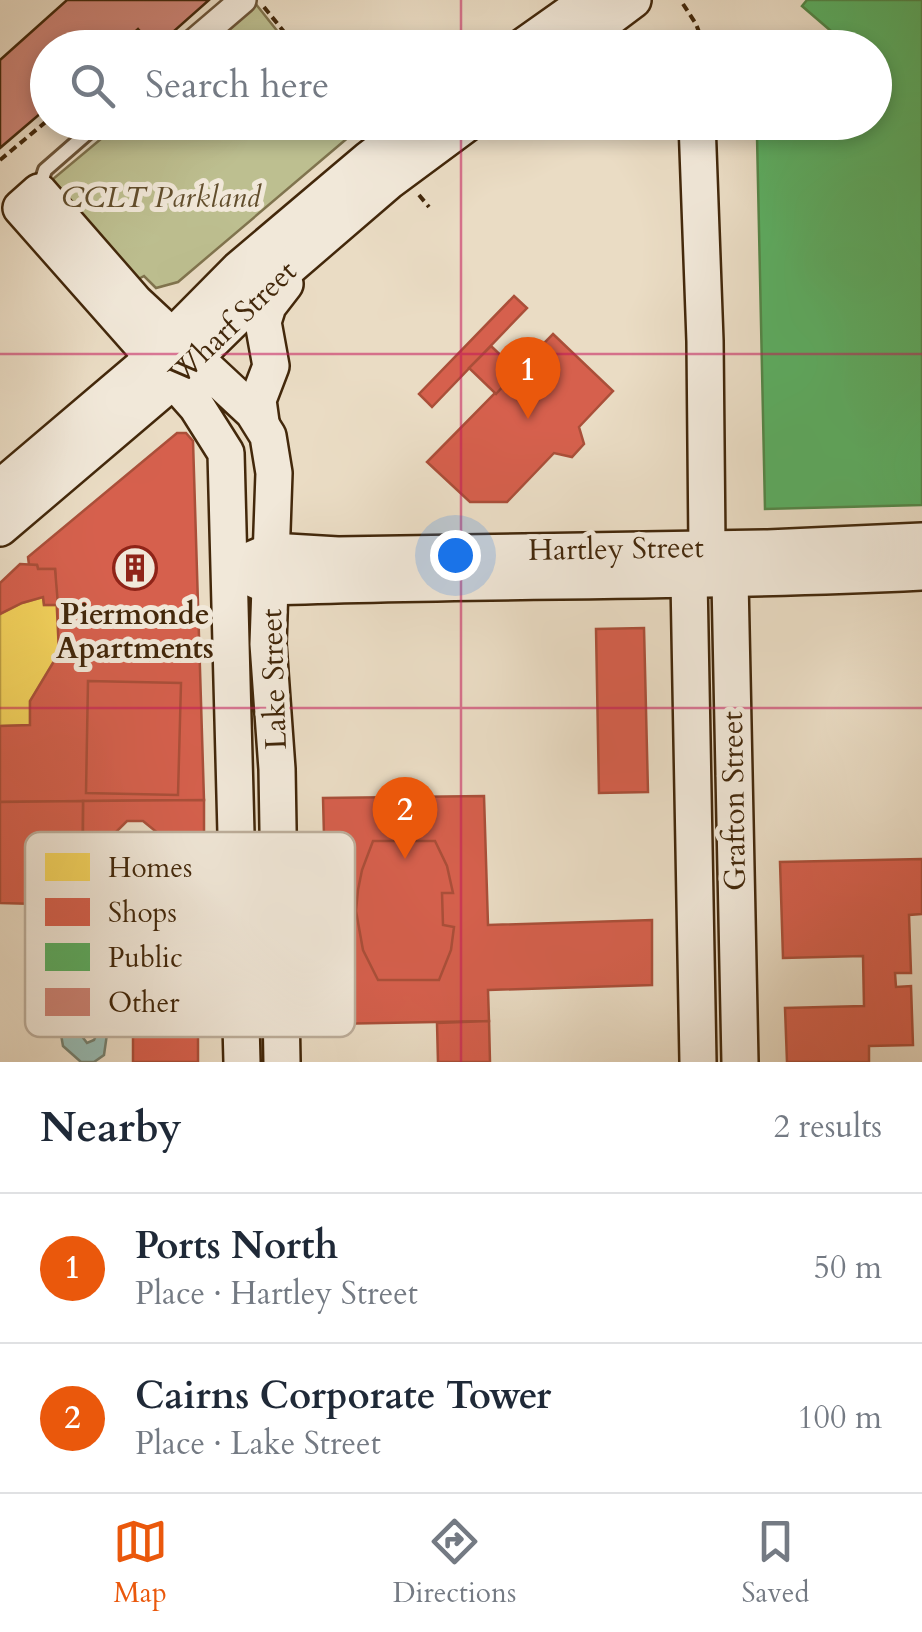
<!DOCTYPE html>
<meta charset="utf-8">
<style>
body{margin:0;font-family:Cardo,serif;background:#f2f2f3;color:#1f2937}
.you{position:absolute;left:455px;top:555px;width:35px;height:35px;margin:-25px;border:8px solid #fff;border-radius:50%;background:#1a73e8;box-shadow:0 0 0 15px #1a73e833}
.badge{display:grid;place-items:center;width:65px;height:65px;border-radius:50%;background:#ea580c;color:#fff;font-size:32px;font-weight:700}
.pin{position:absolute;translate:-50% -82px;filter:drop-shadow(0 2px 5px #0008)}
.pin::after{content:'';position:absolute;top:52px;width:35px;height:30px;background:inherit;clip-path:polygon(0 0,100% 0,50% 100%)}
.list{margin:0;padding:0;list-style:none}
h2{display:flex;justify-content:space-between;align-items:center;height:130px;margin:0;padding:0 40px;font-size:42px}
h2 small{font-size:32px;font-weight:400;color:#747a83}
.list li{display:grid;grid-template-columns:65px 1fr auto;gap:30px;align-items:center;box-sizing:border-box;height:150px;padding:0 40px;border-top:2px solid #e0e1e3}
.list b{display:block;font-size:38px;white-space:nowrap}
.list p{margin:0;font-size:32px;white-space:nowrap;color:#747a83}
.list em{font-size:32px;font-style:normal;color:#747a83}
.icon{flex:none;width:55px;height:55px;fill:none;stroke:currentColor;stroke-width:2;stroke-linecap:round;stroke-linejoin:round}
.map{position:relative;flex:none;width:922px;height:1062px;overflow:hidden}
.search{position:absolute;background:#fff;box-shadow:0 5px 15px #0003;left:30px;right:30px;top:30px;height:110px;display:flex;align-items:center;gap:25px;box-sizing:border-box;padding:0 35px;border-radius:55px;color:#747a83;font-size:38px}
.sheet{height:430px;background:#fff}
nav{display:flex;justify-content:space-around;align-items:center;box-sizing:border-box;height:140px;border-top:2px solid #e0e1e3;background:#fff;font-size:28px;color:#747a83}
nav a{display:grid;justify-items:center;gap:5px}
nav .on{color:#ea580c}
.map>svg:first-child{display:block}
.green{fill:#bdbf90;stroke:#80744e;stroke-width:2.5}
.water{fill:#98bcb4;stroke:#768170;stroke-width:2.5}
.homes{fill:#f6d55c;stroke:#c0a144;stroke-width:2.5}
.shops{fill:#d6604d;stroke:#aa4f39;stroke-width:2.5}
.public{fill:#5aae61;stroke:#538647;stroke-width:2.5}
.building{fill:#cc8375;stroke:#43280b;stroke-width:2.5}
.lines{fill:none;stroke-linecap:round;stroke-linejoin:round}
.lane-casing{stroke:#6d5539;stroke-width:18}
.street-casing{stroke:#6d5539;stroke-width:30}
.secondary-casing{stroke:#43280b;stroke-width:40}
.path{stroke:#43280b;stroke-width:4;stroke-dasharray:8 5;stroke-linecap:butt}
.lane{stroke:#f1e8d9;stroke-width:12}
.street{stroke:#f1e8d9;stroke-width:25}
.secondary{stroke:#f1e8d9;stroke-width:35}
.grid{fill:none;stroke:#c2185b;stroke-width:2.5;stroke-opacity:0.55}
.labels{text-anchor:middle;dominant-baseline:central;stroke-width:10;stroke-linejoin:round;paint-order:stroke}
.park-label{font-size:30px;font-style:italic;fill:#624e2c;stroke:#f1e8d9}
.street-label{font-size:30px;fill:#43280b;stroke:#f1e8d9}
.poi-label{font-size:30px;font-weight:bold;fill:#43280b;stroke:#f1e8d9}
.key{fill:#f1e8d9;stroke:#bdae9b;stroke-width:2.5}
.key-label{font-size:28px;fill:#43280b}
</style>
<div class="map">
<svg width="922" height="1062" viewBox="0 0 922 1062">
<rect width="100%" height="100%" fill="#eadcc4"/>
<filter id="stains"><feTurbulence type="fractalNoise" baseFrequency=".002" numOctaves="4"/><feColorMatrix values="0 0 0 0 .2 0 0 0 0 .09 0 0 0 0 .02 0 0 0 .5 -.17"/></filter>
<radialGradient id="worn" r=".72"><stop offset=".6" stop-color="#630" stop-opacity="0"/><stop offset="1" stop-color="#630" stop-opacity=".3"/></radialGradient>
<g class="green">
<path d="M255,3L290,47L205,48Z"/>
<path d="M351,122L357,130L178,282L156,288L144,276L131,283L54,193L53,179L120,123Z"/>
</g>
<path class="water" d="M65,1026L75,1027L87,1043L94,1040L100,1027L107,1034L104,1055L94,1062H81L63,1046L60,1029Z"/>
<g class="homes">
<path d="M135,488L147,504L146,517L155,513L165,520L158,524L164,527L165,575L160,581L173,601L169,607L172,628L168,645L148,646L146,656L128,655V648L120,651L110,648L105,630L99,626L97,619L102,612L89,596L97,577L112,562L99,546L103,533L113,521L132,542L137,537L117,511Z"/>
<path d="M43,597L44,605H58L59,653L30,701V725L0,726V614L22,603Z"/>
</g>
<g class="shops">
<path d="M514,296L527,308L432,407L419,394Z"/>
<path d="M553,334L613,391L579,427L584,444L572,457L554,453L507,502H470L427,462Z"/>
<path d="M491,346L517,371L496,394L469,368Z"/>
<path d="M177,433H186L193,441L204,800L0,802V726L30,725V701L59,653L55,569H38L37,565H29L28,557Z"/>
<path d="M20,564L37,565L38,569H55L58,605H44L43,597L22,603L0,614V583Z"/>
<path d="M644,628L648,792L599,793L596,629Z"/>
<path d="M88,681L181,683L178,795L86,793Z"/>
<path d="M484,796L488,925L652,920V985L488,990L489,1021L329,1024L323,798Z"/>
<path d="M204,800V833L192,843L158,842L159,834L143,821H127L113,835H83V801Z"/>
<path d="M83,801L82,891L72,905L0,903V802Z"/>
<path d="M373,841H435L447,866L453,893H442L443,925L454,927L451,950L439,980H378L363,950L356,911L358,890L362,870Z"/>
<path d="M922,859V914L909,915L911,973H895L896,987L911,986L913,1045L869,1046V1062H787L785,1008L864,1006L863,956L783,958L780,862Z"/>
<path d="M36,931H172V966L198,967V1062H133V965H36Z"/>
<path d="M489,1021L490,1062H438L437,1023Z"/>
</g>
<path class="public" d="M807,0H922V505L765,509L757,136L749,122H874V48H820L831,31L802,6Z"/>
<path class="building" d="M67,0H209L155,48L138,29L117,48H48V107L0,148V60Z"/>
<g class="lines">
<g class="lane-casing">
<path id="lane" d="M39,189L45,170L100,122"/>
</g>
<g class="street-casing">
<path id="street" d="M187,48L243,0"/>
</g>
<g class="secondary-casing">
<g id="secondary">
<path d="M521,48L589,0"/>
<path d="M569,48L633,0"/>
<path d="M697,122L705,341L707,547L689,579L698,1062"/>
<path d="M261,422L258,400L271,366L263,322L268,306L285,284"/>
<path d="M0,488L140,369L239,269L369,159L417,122"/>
<path d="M0,528L161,391L273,281L388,182L469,122"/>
<path d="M250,560L271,551L338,555L768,548L922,541"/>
<path d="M719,564L730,580L740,1062"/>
<path d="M249,577L271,587C488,579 705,583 922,572"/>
<path d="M242,1062L226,453L197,407L21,208L39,192L135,302L253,412L268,436L274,473L268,644L277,769L282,1062"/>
</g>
</g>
<g class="path">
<path d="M683,4L696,24L705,48"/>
<path d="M264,7L297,48"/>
<path d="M132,48L139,42L144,48"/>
<path d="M740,48L744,41L750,40L757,48"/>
<path d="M780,48L786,38L795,41L797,48"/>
<path d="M654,135L655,122"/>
<path d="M0,160L48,120"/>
<path d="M419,195L429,207"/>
<path d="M91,842L137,843L151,854H201"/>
</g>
<use href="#lane" class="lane"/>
<use href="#street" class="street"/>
<use href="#secondary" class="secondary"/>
</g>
<path class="grid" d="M461,0V48M461,122V1062M0,354H922M0,708H922"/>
<defs>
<g id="building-ring" transform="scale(2.25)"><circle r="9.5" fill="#f1e8d9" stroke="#8f2418" stroke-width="1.5"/><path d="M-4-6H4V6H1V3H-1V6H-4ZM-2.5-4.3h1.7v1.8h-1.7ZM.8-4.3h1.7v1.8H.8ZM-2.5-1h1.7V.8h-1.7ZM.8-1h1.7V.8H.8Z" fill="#8f2418"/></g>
</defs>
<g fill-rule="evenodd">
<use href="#building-ring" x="135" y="568"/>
</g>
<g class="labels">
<g class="park-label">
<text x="161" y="197">CCLT Parkland</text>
</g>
<g class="street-label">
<text transform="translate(233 323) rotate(-44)">Wharf Street</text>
<text transform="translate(616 549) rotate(-1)">Hartley Street</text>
<text transform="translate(274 679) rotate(-92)">Lake Street</text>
<text transform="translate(734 801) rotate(-91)">Grafton Street</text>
</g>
<g class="poi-label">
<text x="135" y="614">Piermonde<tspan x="135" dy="34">Apartments</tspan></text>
</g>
</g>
<rect x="25" y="832" width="330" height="205" rx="15" class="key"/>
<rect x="45" y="853" width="45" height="28" fill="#f6d55c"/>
<rect x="45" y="898" width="45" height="28" fill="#d6604d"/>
<rect x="45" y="943" width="45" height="28" fill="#5aae61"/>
<rect x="45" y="988" width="45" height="28" fill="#cc8375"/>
<g class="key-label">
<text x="108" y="877">Homes</text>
<text x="108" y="922">Shops</text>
<text x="108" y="967">Public</text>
<text x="108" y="1012">Other</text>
</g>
<rect width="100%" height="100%" filter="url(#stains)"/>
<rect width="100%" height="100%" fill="url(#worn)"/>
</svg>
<div class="you"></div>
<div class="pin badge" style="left:528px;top:419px">1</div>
<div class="pin badge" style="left:405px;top:859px">2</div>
<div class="search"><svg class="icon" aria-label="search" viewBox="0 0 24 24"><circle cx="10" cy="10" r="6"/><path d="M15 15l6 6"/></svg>Search here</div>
</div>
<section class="sheet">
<h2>Nearby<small>2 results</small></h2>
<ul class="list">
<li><span class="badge">1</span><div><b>Ports North</b><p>Place · Hartley Street</p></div><em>50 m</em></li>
<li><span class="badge">2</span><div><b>Cairns Corporate Tower</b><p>Place · Lake Street</p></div><em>100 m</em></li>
</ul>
</section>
<nav>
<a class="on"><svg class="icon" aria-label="map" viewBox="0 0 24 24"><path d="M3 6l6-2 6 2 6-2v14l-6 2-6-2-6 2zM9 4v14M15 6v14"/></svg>Map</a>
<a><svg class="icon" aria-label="directions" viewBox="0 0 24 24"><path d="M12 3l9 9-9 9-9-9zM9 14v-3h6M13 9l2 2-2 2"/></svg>Directions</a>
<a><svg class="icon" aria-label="saved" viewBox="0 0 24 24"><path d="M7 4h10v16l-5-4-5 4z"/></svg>Saved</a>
</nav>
